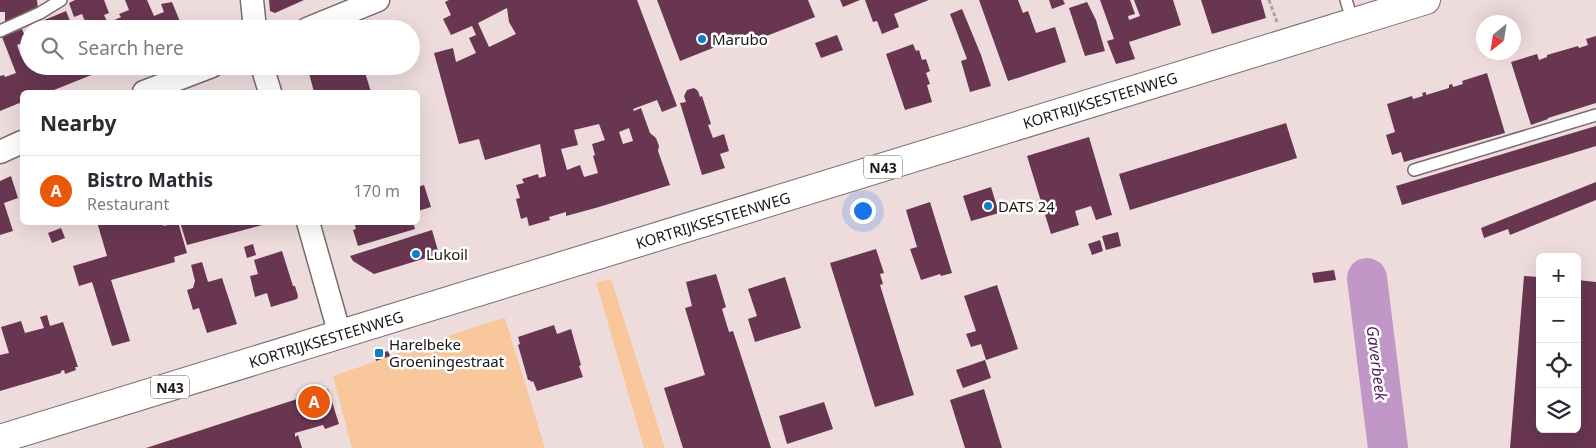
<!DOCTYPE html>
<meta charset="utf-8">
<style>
body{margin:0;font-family:"Noto Sans",sans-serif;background:#f7f7f7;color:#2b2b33}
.controls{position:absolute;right:15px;bottom:15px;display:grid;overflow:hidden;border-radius:8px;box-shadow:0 5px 20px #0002}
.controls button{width:45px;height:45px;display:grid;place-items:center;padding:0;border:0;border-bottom:1px solid #e1e1e2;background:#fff;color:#2b2b33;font:25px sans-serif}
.compass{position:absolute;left:1476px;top:15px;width:45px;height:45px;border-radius:50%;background:#fff;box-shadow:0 5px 20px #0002;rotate:210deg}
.you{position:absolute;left:862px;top:210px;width:18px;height:18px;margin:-12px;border:4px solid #fff;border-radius:50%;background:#1a73e8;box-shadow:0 0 0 8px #1a73e833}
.badge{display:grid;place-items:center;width:32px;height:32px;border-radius:50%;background:#ea580c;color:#fff;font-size:16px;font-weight:700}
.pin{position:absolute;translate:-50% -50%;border:2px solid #fff;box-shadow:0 1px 5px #0006}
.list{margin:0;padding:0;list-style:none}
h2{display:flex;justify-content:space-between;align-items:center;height:65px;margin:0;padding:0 20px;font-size:21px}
h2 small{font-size:16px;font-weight:400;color:#7c7c81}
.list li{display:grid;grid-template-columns:32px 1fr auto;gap:15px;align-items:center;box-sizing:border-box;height:70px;padding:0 20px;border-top:1px solid #e1e1e2}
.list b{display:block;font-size:19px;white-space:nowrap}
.list p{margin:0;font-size:16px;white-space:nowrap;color:#7c7c81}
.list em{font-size:16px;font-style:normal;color:#7c7c81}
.icon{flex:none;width:28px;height:28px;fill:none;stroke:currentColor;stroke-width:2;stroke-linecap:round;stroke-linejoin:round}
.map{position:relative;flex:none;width:1596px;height:448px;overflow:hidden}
.search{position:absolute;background:#fff;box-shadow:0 5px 20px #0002;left:20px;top:20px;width:400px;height:55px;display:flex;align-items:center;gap:12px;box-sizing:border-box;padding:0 18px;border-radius:28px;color:#7c7c81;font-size:19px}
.panel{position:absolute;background:#fff;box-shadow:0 5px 20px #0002;left:20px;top:90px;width:400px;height:135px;border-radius:8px}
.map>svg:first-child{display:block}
.green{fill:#f8c89c}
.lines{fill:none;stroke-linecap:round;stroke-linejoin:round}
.river{stroke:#c097c6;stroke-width:40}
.building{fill:#683651;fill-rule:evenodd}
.service-casing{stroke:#7a6b6c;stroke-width:14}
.minor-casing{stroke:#7a6b6c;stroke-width:25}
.primary-casing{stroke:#7a6b6c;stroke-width:30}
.path{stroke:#aea0a1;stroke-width:3;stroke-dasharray:4 2.5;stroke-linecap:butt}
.service{stroke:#fff;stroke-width:11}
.minor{stroke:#fff;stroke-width:22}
.primary{stroke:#fff;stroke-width:28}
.poi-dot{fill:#0f7ec8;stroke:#fff;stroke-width:2}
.labels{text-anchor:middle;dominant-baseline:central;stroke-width:5;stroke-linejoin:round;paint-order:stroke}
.shield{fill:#fff;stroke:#605c5c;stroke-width:1}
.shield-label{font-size:14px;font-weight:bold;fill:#1c1616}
.poi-label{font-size:15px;fill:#1c1616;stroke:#fff;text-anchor:start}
.street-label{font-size:15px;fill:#1c1616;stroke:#fff}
.water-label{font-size:16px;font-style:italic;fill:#55235c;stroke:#fff}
</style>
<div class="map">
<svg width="1596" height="448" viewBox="0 0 1596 448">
<rect width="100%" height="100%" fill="#eedcdd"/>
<g class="green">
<path d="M611,279L665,448H644L596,282Z"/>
<path d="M505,318L545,448H352L333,376L480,325Z"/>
</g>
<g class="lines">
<path class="river" d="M1367,278L1388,448"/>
</g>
<g class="building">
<path d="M0,0H37L38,10L5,23V12H0Z"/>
<path d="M75,0H104L109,13L104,15L108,23L121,17L119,14L129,10L125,0H147L154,16L164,12L161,4L172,2L183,29H88L82,14L74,17L69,3Z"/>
<path d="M269,0H304L275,13L270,11Z"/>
<path d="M449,0H637L677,106L662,112L657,100L633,109L634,111L641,108L650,133L656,138L659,146L658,151L670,185L599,207L566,216V212L549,217L550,220L529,226L527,217L521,219L516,199L520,198L516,185L524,183L522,179L538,174L539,178L546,176L540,144L485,160L479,139L459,144L434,53L453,48L456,62L476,53L469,38L476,35L472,26L451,35L443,19L451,15L445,2ZM507,8L509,22L516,34L489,47L478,23ZM599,124L605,140L592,144L595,155L593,156L598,173L584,177L580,165L567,170L561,149L578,145L574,130ZM629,128L633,141L623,144L619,132Z"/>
<path d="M657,0H808L815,17L756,40L753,32L680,61Z"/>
<path d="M840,0H860L843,7Z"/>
<path d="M865,0H929L894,14L899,27L882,34L877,21L873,22Z"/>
<path d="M979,0H1018L1023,13L1028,11L1036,33L1055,27L1066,62L1008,81Z"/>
<path d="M1049,0H1063L1065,4L1052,9Z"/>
<path d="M1100,0H1130L1135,14L1128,16L1129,20L1140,16L1134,0H1173L1181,25L1129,42L1135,59L1116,64L1107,41L1114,39Z"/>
<path d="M1201,0H1261L1266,18L1212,34Z"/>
<path d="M1087,2L1096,20L1105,51L1085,56L1069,8Z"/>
<path d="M962,9L981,55L991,86L970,92L961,61L967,59L950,14Z"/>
<path d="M66,11L73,28L45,29L42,21Z"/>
<path d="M22,29L27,41L17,45L21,56L29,53V66H114L49,92H22V102L0,111V76L4,75L5,77L16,73L2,37Z"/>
<path d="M837,35L843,50L821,58L815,43Z"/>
<path d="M1596,36V103L1548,118V119L1531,125L1511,62L1537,54L1539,60L1547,57V55L1578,46L1579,48L1588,45L1586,39Z"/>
<path d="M913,44L916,51L919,50L922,60L926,59L930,71L926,73L930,84L927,85L932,102L905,110L886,54Z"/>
<path d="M332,66H363L371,92H314L309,73Z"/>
<path d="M1487,73L1505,133L1404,162L1401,152L1392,155L1386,135L1395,132L1387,104L1412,96L1413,99L1423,96L1422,93L1426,92V95L1449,88V85L1452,84L1453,87L1463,84L1462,81Z"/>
<path d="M694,88L698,91L700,97L702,96L711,124L708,125L713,138L724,134L729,151L720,154L725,168L702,175L680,103L686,102L684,96L687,90Z"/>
<path d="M1286,123L1297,158L1130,210L1119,174Z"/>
<path d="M1596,126V146L1402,205L1396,186Z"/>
<path d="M1089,137L1112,215L1096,220L1091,206L1075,211L1079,225L1051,234L1027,156Z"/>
<path d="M11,176L18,198L4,203L13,231L0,235V181Z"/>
<path d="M1596,182V200L1510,235L1508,229L1484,238L1481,228Z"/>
<path d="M424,185L431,207L418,211V187Z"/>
<path d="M991,187L999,213L971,221L963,196Z"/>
<path d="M930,202L952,273L941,276L940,274L921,280L910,249L917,247L906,210Z"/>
<path d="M97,222H163L164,226L178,222L187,253L174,257L175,262L111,280L130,341L112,346L92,282L79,286L73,266L107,256Z"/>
<path d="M180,222H270V223L187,245Z"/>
<path d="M354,222H413L415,229L358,246L353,230L356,229Z"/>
<path d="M61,228L65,238L52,243L48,233Z"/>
<path d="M432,230L439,254L374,274L353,261L350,256Z"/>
<path d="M1118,232L1121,246L1106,250L1102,236Z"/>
<path d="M1100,240L1103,251L1092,255L1088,244Z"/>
<path d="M253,244L256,255L247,258L244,247Z"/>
<path d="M876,249L884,273L880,274L883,284L880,285L914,395L875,407L830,263Z"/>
<path d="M282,251L293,286H295L298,296L297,299L271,307L267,293L255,297L250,276L258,274L254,260Z"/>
<path d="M202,262L208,282L222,278L237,324L207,333L199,308L193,310L187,290L193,288L195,281L191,265Z"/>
<path d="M1334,270L1336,280L1314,283L1312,273Z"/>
<path d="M716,274L726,307L722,309L729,332L733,331L771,448H683L664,388L705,375L685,308L692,306L686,282Z"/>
<path d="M1524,276L1540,277V429H1577V280L1596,282V448H1510Z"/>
<path d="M785,277L801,328L755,342L748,319L757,316L748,289Z"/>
<path d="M997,285L1018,349L986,360L981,344L971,347L966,334L976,331L964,296Z"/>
<path d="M47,315L50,326L63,322L78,367H75L76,370L65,374L64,370L61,371V373L0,391V355L9,353L1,327L21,321L25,333L44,328L40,317Z"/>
<path d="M554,325L557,334L571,329L581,365L579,366L583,377L537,391L533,381L531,382L530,380H528L518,345L520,344L518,337Z"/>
<path d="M388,351L390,356L376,361L375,355Z"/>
<path d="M985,360L991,378L963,388L956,370Z"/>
<path d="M328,389L339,424L325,429L323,425L295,433V437L298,435L302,448H146Z"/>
<path d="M984,389L1002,448H965L950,400Z"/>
<path d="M824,402L833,429L787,444L779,416Z"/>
</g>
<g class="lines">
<g class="service-casing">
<g id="service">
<path d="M1346,0L1353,22"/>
<path d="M0,31L40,13L61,0"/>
<path d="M1414,170L1596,115"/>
</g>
</g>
<g class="minor-casing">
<g id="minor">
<path d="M252,0L255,29"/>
<path d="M307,29L378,0"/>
<path d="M262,66L270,92"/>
<path d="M144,92L212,66"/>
<path d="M0,152L22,142"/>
<path d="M308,222L340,335"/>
</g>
</g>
<g class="primary-casing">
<path id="primary" d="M0,439L1426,0"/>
</g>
<path class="path" d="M1269,0L1277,22"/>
<use href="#service" class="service"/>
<use href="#minor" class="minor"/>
<use href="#primary" class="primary"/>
</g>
<g class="poi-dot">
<circle cx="702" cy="39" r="5"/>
<circle cx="988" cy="206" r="5"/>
<circle cx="416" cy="254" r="5"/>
<rect x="374" y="348" width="10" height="10" rx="2.5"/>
</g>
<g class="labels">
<g class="shield">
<rect x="864" y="155.5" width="38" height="23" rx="4"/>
<rect x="151" y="375.5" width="38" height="23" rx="4"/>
</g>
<g class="shield-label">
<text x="883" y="167">N43</text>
<text x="170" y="387">N43</text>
</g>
<g class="poi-label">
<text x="712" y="39">Marubo</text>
<text x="998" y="206">DATS 24</text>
<text x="426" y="254">Lukoil</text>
<text x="389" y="344">Harelbeke<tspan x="389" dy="17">Groeningestraat</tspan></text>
</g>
<g class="street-label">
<text transform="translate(1100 100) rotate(-17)">KORTRIJKSESTEENWEG</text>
<text transform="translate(713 220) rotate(-17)">KORTRIJKSESTEENWEG</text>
<text transform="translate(326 339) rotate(-17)">KORTRIJKSESTEENWEG</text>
</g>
<g class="water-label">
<text transform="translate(1377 363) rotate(83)">Gaverbeek</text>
</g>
</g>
</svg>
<div class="controls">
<button>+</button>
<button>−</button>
<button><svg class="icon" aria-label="locate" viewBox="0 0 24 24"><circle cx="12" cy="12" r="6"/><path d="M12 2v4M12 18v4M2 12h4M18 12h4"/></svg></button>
<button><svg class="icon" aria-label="layers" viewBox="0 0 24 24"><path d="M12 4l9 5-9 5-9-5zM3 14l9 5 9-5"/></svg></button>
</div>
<svg class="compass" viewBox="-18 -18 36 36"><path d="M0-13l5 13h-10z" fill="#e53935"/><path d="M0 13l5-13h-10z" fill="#7c7c81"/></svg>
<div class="you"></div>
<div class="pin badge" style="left:314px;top:402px">A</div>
<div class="search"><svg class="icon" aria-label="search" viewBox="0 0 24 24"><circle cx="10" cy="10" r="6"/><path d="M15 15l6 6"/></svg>Search here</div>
<section class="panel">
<h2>Nearby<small></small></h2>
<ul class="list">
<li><span class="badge">A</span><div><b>Bistro Mathis</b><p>Restaurant</p></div><em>170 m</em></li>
</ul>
</section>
</div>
